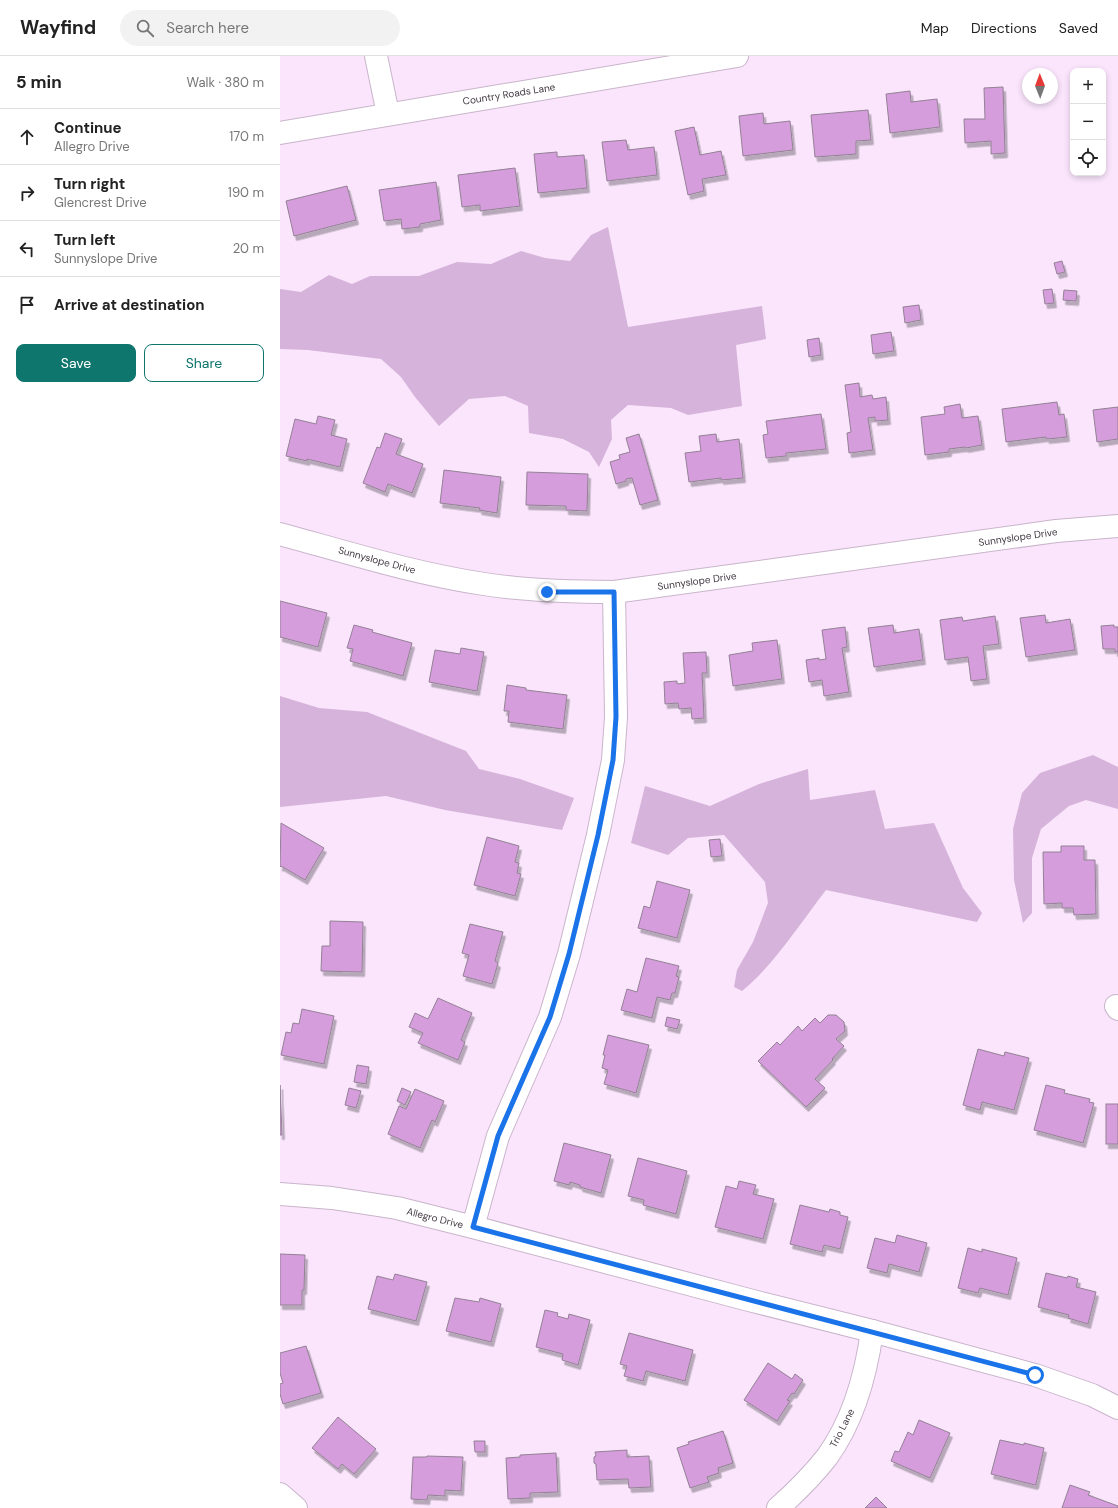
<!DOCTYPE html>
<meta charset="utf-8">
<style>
body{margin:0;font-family:"DM Sans",sans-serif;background:#f2f2f2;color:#222}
.controls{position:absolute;right:12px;top:12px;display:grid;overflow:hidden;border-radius:8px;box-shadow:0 2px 6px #0003}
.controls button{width:36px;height:36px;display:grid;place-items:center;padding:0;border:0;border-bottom:1px solid #e0e0e0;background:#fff;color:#222;font:20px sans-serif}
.compass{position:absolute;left:742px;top:12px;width:36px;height:36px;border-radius:50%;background:#fff;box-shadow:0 2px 6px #0003;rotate:359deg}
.stop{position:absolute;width:12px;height:12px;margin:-9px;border:3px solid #1a73e8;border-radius:50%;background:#fff}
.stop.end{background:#1a73e8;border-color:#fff;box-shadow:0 1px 4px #0008}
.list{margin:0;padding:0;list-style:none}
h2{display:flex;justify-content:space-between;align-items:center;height:52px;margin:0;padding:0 16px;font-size:17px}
h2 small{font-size:13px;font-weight:400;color:#767676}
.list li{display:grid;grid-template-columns:26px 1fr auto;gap:12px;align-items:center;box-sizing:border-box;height:56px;padding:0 16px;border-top:1px solid #e0e0e0}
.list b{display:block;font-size:15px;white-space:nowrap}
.list p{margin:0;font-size:13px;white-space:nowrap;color:#767676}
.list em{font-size:13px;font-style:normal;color:#767676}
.actions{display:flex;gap:8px;padding:12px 16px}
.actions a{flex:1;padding:9px 0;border:1px solid #0f766e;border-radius:8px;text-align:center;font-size:14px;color:#0f766e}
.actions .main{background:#0f766e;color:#fff}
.icon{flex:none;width:22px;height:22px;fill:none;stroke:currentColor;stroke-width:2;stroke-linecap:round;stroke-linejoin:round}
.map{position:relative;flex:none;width:838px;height:1452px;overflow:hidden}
header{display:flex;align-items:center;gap:24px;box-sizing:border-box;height:56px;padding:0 20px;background:#fff;border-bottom:1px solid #e0e0e0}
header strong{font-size:19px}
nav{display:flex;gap:22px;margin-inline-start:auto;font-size:14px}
.search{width:280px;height:36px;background:#f2f2f2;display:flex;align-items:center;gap:10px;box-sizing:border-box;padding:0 14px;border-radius:22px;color:#767676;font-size:15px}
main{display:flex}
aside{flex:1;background:#fff}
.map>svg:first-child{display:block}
.green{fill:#d6b3da}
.building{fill:#d59ddb;stroke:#938195;filter:url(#shadow)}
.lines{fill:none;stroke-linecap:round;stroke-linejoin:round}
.street-casing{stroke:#c9b5cb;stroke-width:24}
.street{stroke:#fff;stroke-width:22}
.route{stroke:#1a73e8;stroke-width:5}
.labels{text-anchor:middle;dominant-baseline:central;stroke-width:3;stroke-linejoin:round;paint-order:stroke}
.street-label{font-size:10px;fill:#423a42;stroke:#fff}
</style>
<header>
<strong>Wayfind</strong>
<div class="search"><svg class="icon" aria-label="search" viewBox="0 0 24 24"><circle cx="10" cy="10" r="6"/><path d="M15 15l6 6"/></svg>Search here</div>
<nav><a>Map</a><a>Directions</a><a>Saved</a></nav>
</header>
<main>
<aside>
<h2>5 min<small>Walk · 380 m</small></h2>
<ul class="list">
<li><svg class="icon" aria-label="ahead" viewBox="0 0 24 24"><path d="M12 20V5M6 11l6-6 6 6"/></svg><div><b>Continue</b><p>Allegro Drive</p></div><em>170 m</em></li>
<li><svg class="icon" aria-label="right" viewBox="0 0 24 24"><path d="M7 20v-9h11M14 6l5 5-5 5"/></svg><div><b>Turn right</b><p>Glencrest Drive</p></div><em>190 m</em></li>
<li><svg class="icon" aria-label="left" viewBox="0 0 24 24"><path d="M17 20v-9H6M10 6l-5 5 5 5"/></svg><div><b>Turn left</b><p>Sunnyslope Drive</p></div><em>20 m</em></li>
<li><svg class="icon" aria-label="arrive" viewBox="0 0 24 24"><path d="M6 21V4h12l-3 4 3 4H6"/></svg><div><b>Arrive at destination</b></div></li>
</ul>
<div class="actions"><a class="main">Save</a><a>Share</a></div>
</aside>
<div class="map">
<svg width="838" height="1452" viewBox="0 0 838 1452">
<defs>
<filter id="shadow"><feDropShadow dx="2.5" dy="4.5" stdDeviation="0" flood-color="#0004"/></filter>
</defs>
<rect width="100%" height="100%" fill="#fae5fc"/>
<g class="green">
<path d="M328,171L348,271L482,250L486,283L456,289L462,350L408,359L391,352L348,349L331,364L332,383L319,411L309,396L283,383L249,377L248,350L225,340L189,343L159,370L135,341L121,321L101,303L28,294L0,293V233L21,236L49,219L72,228L90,220H139L177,206L211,208L241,195L265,202L290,205L311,179Z"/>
<path d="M0,640L39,652L87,656L186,695L199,713L240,723L294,742L282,774L165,754L106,740L0,751Z"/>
<path d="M813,699L838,711V753L806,744L789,750L761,773L752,802V857L743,867L734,824L733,773L742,737L760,717Z"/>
<path d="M528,713L530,744L595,734L605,773L654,767L683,832L702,857L697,866L546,834C521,866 494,909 462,935L454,931L457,914L473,886L488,847L485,826L444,779L408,782L388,799L351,787L365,730L430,750L479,728Z"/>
</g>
<g class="building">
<path d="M723,31L725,97L711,98V85L685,87L684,63H705L704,32Z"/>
<path d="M630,35L631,46L657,43L660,71L610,77L606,38Z"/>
<path d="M588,54L591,84L576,85V98L535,101L531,59Z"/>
<path d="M483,57L484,68L510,65L513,94L463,100L459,60Z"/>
<path d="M414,71L420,99L441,95L446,119L422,123L424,135L408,139L395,75Z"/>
<path d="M346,84L348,94L374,91L377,119L327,125L322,86Z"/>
<path d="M277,96V101L304,99L307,132L258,137L254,98Z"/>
<path d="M235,112L240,150L200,155V149L182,151L178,119Z"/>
<path d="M156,126L161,164L140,168V171L122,173L121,163L104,165L99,134Z"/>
<path d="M67,130L76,164L14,180L6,145Z"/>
<path d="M782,205L785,216L777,218L774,207Z"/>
<path d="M772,233L774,247L765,248L763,234Z"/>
<path d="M784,234L797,235L796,245L783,244Z"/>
<path d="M639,249L641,264L625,267L623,251Z"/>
<path d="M611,276L614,295L593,298L591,279Z"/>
<path d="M539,282L541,299L529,301L527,284Z"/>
<path d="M579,327L580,341L592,339L593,343L606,341L608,364L595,365V361L588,362L593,394L569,397L567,377L571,376L565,329Z"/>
<path d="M777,346L779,359L784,358L787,381L767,383L766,381L726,386L722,353Z"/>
<path d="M680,348L682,362L698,360L702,389L686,392L685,391L669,393V396L645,399L641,361L665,358L664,351Z"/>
<path d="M838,351V383L817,386L813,354Z"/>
<path d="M541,358L546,393L506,397V400L486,402L483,379L488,378L486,365Z"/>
<path d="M38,360L55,364L51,379L67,383L60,411L27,403V405L6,400L15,363L36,368Z"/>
<path d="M105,377L122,383L116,398L143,408L132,437L108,428L105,436L83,427L97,391L100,392Z"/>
<path d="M359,378L378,444L360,449L352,422L346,423V425L336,428L330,406L340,403L339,399L350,396L346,382Z"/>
<path d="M436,378L437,386L459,383L463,422L441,424V422L409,426L405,397L421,395L419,380Z"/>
<path d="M164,414L221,421L217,457L199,454L200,452L160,447Z"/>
<path d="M247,416L308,418L307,455L286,454V450L246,449Z"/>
<path d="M0,545L47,557L38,591L0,581Z"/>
<path d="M765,559L766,567L790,563L795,594L746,601L740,562Z"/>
<path d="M715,560L719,588L703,590L707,623L691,625L688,601L665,604L660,564L682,561L683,565Z"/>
<path d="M74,569L93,574L92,576L132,587L123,620L70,605L73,593L67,592Z"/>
<path d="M613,569L614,577L639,573L643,604L594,611L588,572Z"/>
<path d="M834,569V571H838V596H835V593H823L821,570Z"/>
<path d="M565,571L567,591L562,592L569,636L544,640L542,624L529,626L526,604L539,602V604L546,603L542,574Z"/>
<path d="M497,584L502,623L453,630L449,599L473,595L472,587Z"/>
<path d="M181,592L204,596L197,635L149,626L155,594L180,598Z"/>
<path d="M426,596L427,617H422L424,662L412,663L411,652L399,653L398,647L385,648L384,626L397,625V628L405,627L403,597Z"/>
<path d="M227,629L246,632V634L287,639L283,673L228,666L229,655H224Z"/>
<path d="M1,767L44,792L25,824L1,810L0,811Z"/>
<path d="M207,781L239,790L235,806L239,807L237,817L241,818L235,840L194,829Z"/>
<path d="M440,783L442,800L431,801L429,784Z"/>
<path d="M781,790H804V804H815L816,858L794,859L793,852H782V847L764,848L763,796H781Z"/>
<path d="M377,825L410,834L397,882L358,872L364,850L370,852Z"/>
<path d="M50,865L83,866L82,916L41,915L42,890H50Z"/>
<path d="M190,868L223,876L215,905L218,907L212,928L183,920L189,899L182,897Z"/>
<path d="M366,902L399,910L396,920L399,921L395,937H392L390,944L377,941L372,962L341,954L347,933L357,936Z"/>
<path d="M158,942L192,957L181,984L185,986L178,1004L138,987L143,977L129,971L135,957L148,963Z"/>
<path d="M22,953L54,960L44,1008L1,999L6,976L11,977L13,967L19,968Z"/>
<path d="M548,959H556L564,966L565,975L556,983L564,990L552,1003L553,1004L535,1023L545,1032L526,1051L478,1005L497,986L500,989L518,970L522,975L535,962L540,967Z"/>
<path d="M387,961L400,964L397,973L385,970Z"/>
<path d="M328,979L369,989L356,1037L324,1028L328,1014L322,1012L325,999H323Z"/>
<path d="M698,993L724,1000L725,996L749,1002L734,1054L702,1046L700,1054L683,1049Z"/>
<path d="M77,1009L89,1011L86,1028L74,1026Z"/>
<path d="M0,1029L2,1079H0Z"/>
<path d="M766,1029L785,1034L784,1037L810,1043L809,1046L814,1047L803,1087L754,1074Z"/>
<path d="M69,1032L81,1035L76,1052L65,1049Z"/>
<path d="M122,1032L131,1036L125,1049L117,1045Z"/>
<path d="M135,1033L164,1045L155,1066L152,1064L140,1092L108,1078L119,1050L126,1053Z"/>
<rect x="826" y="1048" width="12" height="40"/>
<path d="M284,1087L331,1099L321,1137L300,1131V1129L290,1126L289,1129L274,1125Z"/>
<path d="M358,1102L407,1115L396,1158L363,1149L364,1144L348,1140Z"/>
<path d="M459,1125L476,1129L473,1138L494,1143L483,1183L435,1171L446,1130L457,1133Z"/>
<path d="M520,1149L549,1156L550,1153L560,1156V1159L568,1161L560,1193L544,1189L542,1196L510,1188Z"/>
<path d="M617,1179L647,1187L639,1216L609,1208L607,1217L587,1212L595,1182L615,1187Z"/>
<path d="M688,1192L702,1196V1193L737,1202L728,1239L700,1232L698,1237L678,1232Z"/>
<path d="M0,1198L25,1199L24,1234H22V1249H0Z"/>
<path d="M766,1217L787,1222L788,1220L798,1223L796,1231L816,1236L808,1268L788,1262L789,1259L758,1251Z"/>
<path d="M115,1218L147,1226L136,1265L88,1253L97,1220L113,1224Z"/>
<path d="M175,1242L199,1246L200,1242L221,1248L211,1286L166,1275Z"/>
<path d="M265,1254L278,1257L277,1260L288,1263L289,1258L310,1264L298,1309L282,1304L283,1298L256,1291Z"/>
<path d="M349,1277L413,1294L405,1325L366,1315L363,1325L344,1320L347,1310L340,1308Z"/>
<path d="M26,1290L41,1337L3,1348L0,1338V1328L3,1327L0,1317V1297Z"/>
<path d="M488,1307L512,1323L515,1318L523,1324L514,1338L512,1337L507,1344L510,1345L497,1365L464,1344Z"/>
<path d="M58,1361L96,1393L74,1418L62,1408L58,1413L32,1392Z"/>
<path d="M639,1364L670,1377L650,1422L611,1405L615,1395L619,1396L628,1376L633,1379Z"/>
<path d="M443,1375L453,1407L438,1412L439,1417L427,1421L429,1426L410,1432L397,1392L409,1388L408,1386Z"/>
<path d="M720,1384L744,1389V1387L764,1392L756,1428L755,1429L711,1418Z"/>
<path d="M194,1385H205V1396H195Z"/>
<path d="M347,1394V1401L369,1400L371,1431L349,1432L348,1423L317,1424L316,1408L314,1407V1401L316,1400L315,1396Z"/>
<path d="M276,1397L278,1436L250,1437V1442L228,1443L226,1402L240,1401V1399Z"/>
<path d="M147,1400L183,1401L181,1435L165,1434V1440L148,1439L147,1444L131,1443L133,1401H146Z"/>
<path d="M790,1429L810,1436L808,1439L838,1450V1452H782Z"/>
<path d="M596,1441L607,1452H585Z"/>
</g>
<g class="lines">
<g class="street-casing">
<g id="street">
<path d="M96,0L108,58"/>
<path d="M0,77L457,0"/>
<path d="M0,478C66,496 136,518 204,528C248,535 290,536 334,536L776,475L838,470"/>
<path d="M836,950L838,953"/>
<path d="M0,1138L52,1142L117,1152L193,1171L469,1244L592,1275L755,1319L812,1339L838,1352"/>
<path d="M193,1171L218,1080L270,961L289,898L318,779L333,704L336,661L334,536"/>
<path d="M0,1438L16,1452"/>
<path d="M498,1452C516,1436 532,1420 547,1401C573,1365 586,1319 592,1275"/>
</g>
</g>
<use href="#street" class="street"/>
</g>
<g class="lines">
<path class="route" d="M267,536H334L336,661L333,704L318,779L289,898L270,961L218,1080L193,1171C380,1221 568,1268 755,1319"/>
</g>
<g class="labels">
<g class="street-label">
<text transform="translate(229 38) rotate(-9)">Country Roads Lane</text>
<text transform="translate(738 481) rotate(-8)">Sunnyslope Drive</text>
<text transform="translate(97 504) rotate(15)">Sunnyslope Drive</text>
<text transform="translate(417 525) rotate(-8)">Sunnyslope Drive</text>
<text transform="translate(155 1162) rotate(14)">Allegro Drive</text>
<text transform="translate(562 1372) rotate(-63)">Trio Lane</text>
</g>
</g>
</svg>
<div class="controls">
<button>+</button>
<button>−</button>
<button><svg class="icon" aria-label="locate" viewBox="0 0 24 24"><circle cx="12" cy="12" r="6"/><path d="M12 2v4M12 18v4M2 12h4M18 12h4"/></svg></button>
</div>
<svg class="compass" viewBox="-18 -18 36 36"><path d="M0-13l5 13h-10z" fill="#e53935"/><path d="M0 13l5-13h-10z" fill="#767676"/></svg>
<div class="stop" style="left:755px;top:1319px"></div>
<div class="stop end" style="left:267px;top:536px"></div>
</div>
</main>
